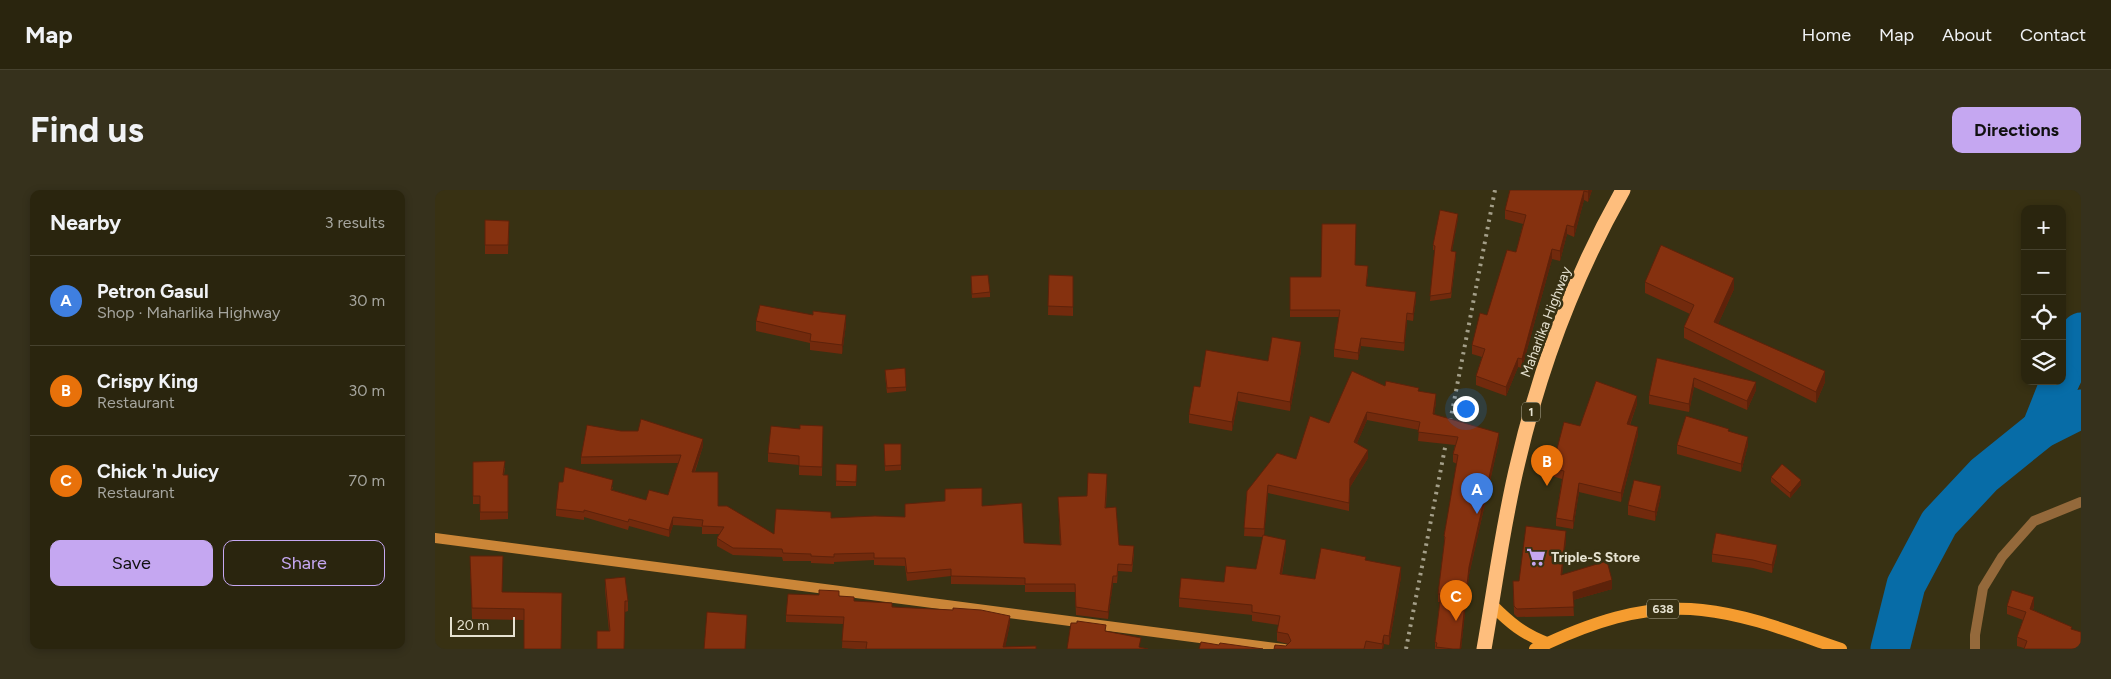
<!DOCTYPE html>
<meta charset="utf-8">
<style>
body{margin:0;font-family:Figtree,sans-serif;background:#36311c;color:#f1f3f6}
.controls{position:absolute;right:15px;top:15px;display:grid;overflow:hidden;border-radius:10px;box-shadow:0 2px 8px #0003}
.controls button{width:45px;height:45px;display:grid;place-items:center;padding:0;border:0;border-bottom:1px solid #46422e;background:#2a250e;color:#f1f3f6;font:25px sans-serif}
.scale{position:absolute;left:15px;bottom:12px;width:65px;box-sizing:border-box;padding-left:5px;border:2px solid #e6e2d1;border-top:0;font-size:14px;line-height:18px;white-space:nowrap;color:#e6e2d1;-webkit-text-stroke:4px #383113;paint-order:stroke}
.you{position:absolute;left:1030px;top:218px;width:18px;height:18px;margin:-12px;border:4px solid #fff;border-radius:50%;background:#1a73e8;box-shadow:0 0 0 8px #1a73e833}
.badge{display:grid;place-items:center;width:32px;height:32px;border-radius:50%;background:#c5a7f1;color:#fff;font-size:16px;font-weight:700}
.pin{position:absolute;translate:-50% -41px;filter:drop-shadow(0 1px 2px #0008)}
.pin::after{content:'';position:absolute;top:26px;width:18px;height:15px;background:inherit;clip-path:polygon(0 0,100% 0,50% 100%)}
.list{margin:0;padding:0;list-style:none}
h2{display:flex;justify-content:space-between;align-items:center;height:65px;margin:0;padding:0 20px;font-size:21px}
h2 small{font-size:16px;font-weight:400;color:#a5a59e}
.list li{display:grid;grid-template-columns:32px 1fr auto;gap:15px;align-items:center;box-sizing:border-box;height:90px;padding:0 20px;border-top:1px solid #46422e}
.list b{display:block;font-size:19px;white-space:nowrap}
.list p{margin:0;font-size:16px;white-space:nowrap;color:#a5a59e}
.list em{font-size:16px;font-style:normal;color:#a5a59e}
.actions{display:flex;gap:10px;padding:15px 20px}
.actions a{flex:1;padding:11px 0;border:1px solid #c5a7f1;border-radius:10px;text-align:center;font-size:18px;color:#c5a7f1}
.actions .main{background:#c5a7f1;color:#111}
.icon{flex:none;width:28px;height:28px;fill:none;stroke:currentColor;stroke-width:2;stroke-linecap:round;stroke-linejoin:round}
.map{position:relative;flex:none;width:1646px;height:459px;overflow:hidden;border-radius:10px}
header{display:flex;align-items:center;gap:30px;box-sizing:border-box;height:70px;padding:0 25px;background:#2a250e;border-bottom:1px solid #46422e}
header strong{font-size:24px}
nav{display:flex;gap:28px;margin-inline-start:auto;font-size:18px}
.intro{display:flex;align-items:center;justify-content:space-between;box-sizing:border-box;height:120px;padding:0 30px}
h1{margin:0;font-size:35px}
.button{padding:12px 22px;border-radius:10px;background:#c5a7f1;color:#111;font-size:18px;font-weight:700}
main{display:flex;gap:30px;padding:0 30px}
aside{flex:1;background:#2a250e;border-radius:10px;box-shadow:0 2px 8px #0003}
.map>svg:first-child{display:block}
.lines{fill:none;stroke-linecap:round;stroke-linejoin:round}
.river{stroke:#076ca7;stroke-width:39}
.street{stroke:#94693b;stroke-width:10}
.secondary{stroke:#cb8638;stroke-width:10}
.primary{stroke:#f59c2f;stroke-width:12}
.highway{stroke:#febe7d;stroke-width:15}
.rail{stroke:#a49f89;stroke-width:4;stroke-dasharray:2.5 5;stroke-linecap:butt}
.wall{fill:#722a0d}
.shaded-wall{fill:#5d220a}
.building{fill:#85310f;stroke:#5d220a}
.labels{text-anchor:middle;dominant-baseline:central;stroke-width:5;stroke-linejoin:round;paint-order:stroke}
.shield{fill:#383113;stroke:#b2ad98;stroke-width:1}
.shield-label{font-size:12px;font-weight:bold;fill:#e6e2d1}
.street-label{font-size:14px;fill:#e6e2d1;stroke:#383113}
.poi-label{font-size:14px;font-weight:bold;fill:#e6e2d1;stroke:#383113;text-anchor:start}
</style>
<header>
<strong>Map</strong>
<nav><a>Home</a><a>Map</a><a>About</a><a>Contact</a></nav>
</header>
<div class="intro"><h1>Find us</h1><a class="button">Directions</a></div>
<main>
<aside>
<h2>Nearby<small>3 results</small></h2>
<ul class="list">
<li><span class="badge" style="background:#3f7fe0">A</span><div><b>Petron Gasul</b><p>Shop · Maharlika Highway</p></div><em>30 m</em></li>
<li><span class="badge" style="background:#e8710a">B</span><div><b>Crispy King</b><p>Restaurant</p></div><em>30 m</em></li>
<li><span class="badge" style="background:#e8710a">C</span><div><b>Chick 'n Juicy</b><p>Restaurant</p></div><em>70 m</em></li>
</ul>
<div class="actions"><a class="main">Save</a><a>Share</a></div>
</aside>
<div class="map">
<svg width="1646" height="459" viewBox="0 0 1646 459">
<rect width="100%" height="100%" fill="#383113"/>
<g class="lines">
<g class="river">
<path d="M1627,187L1646,142"/>
<path d="M1606,239L1625,191"/>
<path d="M1455,459L1471,395L1504,333L1549,285L1606,239L1646,219"/>
</g>
<path class="street" d="M1540,459V445L1548,398L1567,367L1599,331L1646,312"/>
<path class="secondary" d="M0,348L849,459"/>
<g class="primary">
<path d="M1057,415C1075,433 1088,444 1112,453"/>
<path d="M1100,459C1152,434 1209,413 1267,420C1315,425 1361,444 1406,459"/>
</g>
<path class="highway" d="M1049,459C1060,397 1068,333 1083,272C1105,177 1140,85 1188,0"/>
<path class="rail" d="M971,459L1060,0"/>
</g>
<g class="wall">
<path d="M1075,0H1157L1153,12L1149,10L1139,47L1132,44L1125,71L1117,69L1087,178L1083,177L1071,206L1041,195V186L1047,167L1037,164V155L1052,125L1081,62L1088,34L1070,29V20Z"/>
<path d="M1023,28L1017,61L1021,67L1016,108L995,111L1000,60H998V55Z"/>
<path d="M50,30L74,31L73,64H50Z"/>
<path d="M920,75L933,84L931,96L981,109L978,131L972,130L969,161L926,156L923,170L899,167V159L904,127H855V87H886Z"/>
<path d="M614,85L638,86V126L613,125Z"/>
<path d="M536,91L555,102V107L537,108Z"/>
<path d="M1210,92L1299,99L1283,134L1390,192L1381,213L1249,148V137L1255,124L1210,103Z"/>
<path d="M321,131L411,134L407,164L375,160V153L321,141Z"/>
<path d="M866,161L855,221L803,211L797,241L754,233V224L765,197L833,171Z"/>
<path d="M1222,168L1321,200L1312,220L1259,197L1254,222L1214,214V205Z"/>
<path d="M450,185L471,197V201L452,203Z"/>
<path d="M950,196L984,201L1001,212L999,225L1064,251L1034,385L1026,459H1000V452L1005,412H1003V404L1009,355V346L1022,274L1018,272V264L1020,255L983,251L984,240L932,230L922,253L933,268L915,297L914,321L833,303L829,345L851,359L847,384L880,389L931,371L966,387L954,455L949,454L948,459H839L851,456L853,454L842,451V442L844,435L817,431V425L744,417V408L789,392L821,379L828,347L809,346L812,301L861,269L894,233Z"/>
<path d="M1202,214L1195,235L1203,245L1186,312L1144,302L1138,339L1121,336V328L1127,289L1117,286V278L1145,236Z"/>
<path d="M388,236L387,286L364,285V275L333,272V263L365,239Z"/>
<path d="M186,241L268,256L260,282L283,316L339,344L396,328L470,327L510,311V299L547,316L589,353L625,355L623,307L652,306L672,292L671,318L684,355L699,364L697,382L683,381L682,393H678L673,429L641,425L640,402H590V395L516,394V386L472,391L470,376L439,375V370L399,372V374L376,373V371H348L347,367L298,365L282,356V348L284,344H267V337L238,335L234,347L194,336L193,340L149,327V330L121,326V319L178,297L177,300L211,310L233,305L243,273L146,274V267Z"/>
<path d="M1294,241L1313,255L1306,282L1242,264V255Z"/>
<path d="M449,254H466V280L450,281Z"/>
<path d="M38,272L70,278L69,285H73V329L45,330V314H38Z"/>
<path d="M401,274L422,275L421,296H401Z"/>
<path d="M1336,287L1366,295L1355,308L1336,292Z"/>
<path d="M1226,305L1220,331L1193,325V315Z"/>
<path d="M1131,349L1127,385L1177,399L1138,410L1139,426L1082,427L1079,424L1078,391H1084Z"/>
<path d="M1342,363L1337,383L1318,378L1277,372V364Z"/>
<path d="M35,366L67,402L127,403L89,430L37,429Z"/>
<path d="M170,389L193,411V421L190,422L189,459L174,441L170,400Z"/>
<path d="M384,405L404,406L419,411L575,433L570,457L601,459H421L407,458L408,434L351,432V425Z"/>
<path d="M1572,416H1599L1598,420L1637,437L1589,458L1582,456V447L1588,430L1572,424Z"/>
</g>
<g class="shaded-wall">
<path d="M1154,0H1157L1153,12V2Z"/>
<path d="M1149,1V10L1139,47V37Z"/>
<path d="M1023,24V28L1016,66V61Z"/>
<path d="M1132,35V44L1125,71V61Z"/>
<path d="M1117,59V69L1087,178V169Z"/>
<path d="M1299,88V99L1279,143V132Z"/>
<path d="M981,102V109L978,131V124Z"/>
<path d="M972,123V130L969,161V153Z"/>
<path d="M411,125V134L407,164V155Z"/>
<path d="M926,148V156L923,170V163Z"/>
<path d="M866,152V161L855,221V212Z"/>
<path d="M1083,168V177L1071,206V197Z"/>
<path d="M1390,181V192L1381,213V202Z"/>
<path d="M1259,188V197L1254,222V214Z"/>
<path d="M1321,192V200L1312,220V211Z"/>
<path d="M803,202V211L797,241V232Z"/>
<path d="M1001,204V212L998,233V224Z"/>
<path d="M1202,206V214L1192,242V234Z"/>
<path d="M932,222V230L919,260V252Z"/>
<path d="M1203,237V245L1186,312V303Z"/>
<path d="M1064,243V251L1034,385L1026,459H1025L1034,377Z"/>
<path d="M1313,247V255L1306,282V274Z"/>
<path d="M268,249V256L257,289V282Z"/>
<path d="M933,260V268L915,297L914,321L915,289Z"/>
<path d="M1366,290V295L1355,308V303Z"/>
<path d="M1144,293V302L1138,339V331Z"/>
<path d="M833,295V303L829,348V339Z"/>
<path d="M1226,296V305L1220,331V322Z"/>
<path d="M238,327V335L234,347V340Z"/>
<path d="M1131,341V349L1126,394V385Z"/>
<path d="M851,350V359L845,393V384Z"/>
<path d="M1342,355V363L1337,383V375Z"/>
<path d="M966,377V387L954,455V446Z"/>
<path d="M678,386V393L673,429V422Z"/>
<path d="M1177,390V399L1138,410V402Z"/>
<path d="M1599,407V416L1595,428V419Z"/>
<path d="M312,425L311,459H310Z"/>
<path d="M575,426V433L570,459L568,457Z"/>
<path d="M949,445V454L948,459H947Z"/>
</g>
<g class="building">
<path d="M1075,0H1154L1153,2L1149,1L1139,37L1132,35L1125,61L1117,59L1087,169L1083,168L1071,197L1041,186L1050,159L1037,155L1045,123L1052,125L1072,60L1081,62L1091,25L1070,20Z"/>
<path d="M1005,20L1023,24L1016,61L1021,62L1016,103L995,106L1000,56L998,55Z"/>
<path d="M50,30L74,31L73,55H50Z"/>
<path d="M887,34H921L920,75L933,76L931,96L981,102L978,124L972,123L969,153L926,148L923,163L899,159L905,120H855V87H886Z"/>
<path d="M1226,55L1299,88L1279,132L1390,181L1381,202L1249,137L1259,115L1210,92Z"/>
<path d="M553,85L555,102L537,104L536,86Z"/>
<path d="M614,85L638,86V117L613,116Z"/>
<path d="M325,115L378,125V121L411,125L407,155L375,151L376,144L321,131Z"/>
<path d="M837,147L866,152L855,212L803,202L797,232L754,224L759,196L765,197L771,160L833,171Z"/>
<path d="M1222,168L1321,192L1312,211L1259,188L1254,214L1214,205Z"/>
<path d="M470,178L471,197L452,198L450,180Z"/>
<path d="M917,181L950,196L951,191L984,198L983,201L1001,204L998,224L1064,243L1034,377L1025,459H1018L1001,457L1002,453L1000,452L1006,404H1003L1010,347L1009,346L1023,265L1018,264L1023,247L983,242L985,232L932,222L919,252L933,260L915,289L914,313L833,295L829,339L809,338L812,301L842,263L861,269L875,226L894,233Z"/>
<path d="M1161,191L1202,206L1192,234L1203,237L1186,303L1144,293L1138,331L1121,328L1129,281L1117,278L1129,232L1145,236Z"/>
<path d="M1251,226L1294,239L1293,241L1313,247L1306,274L1242,255Z"/>
<path d="M206,229L268,249L257,282H283V316H292L339,344L341,319L396,322V328L440,326L470,327V314L510,311V299L547,298V316L587,313L589,353L626,355L623,307L652,306L653,283L672,284L670,318L681,317L684,355L699,356L697,375L683,374L682,386H678L673,422L641,417L640,394H590V388L516,386V379L472,383L470,368H439V363L399,364V367L376,366V364L348,363L347,359L298,358L282,348L289,337L267,336L268,330L238,327L234,340L194,329L193,332L149,320V322L121,319L124,292H128L130,277L178,290L176,300L211,310L214,300L233,305L246,265L146,267L152,235L186,241H203Z"/>
<path d="M365,235L388,236L387,277L364,276V266L333,263L336,236L365,239Z"/>
<path d="M449,254H466V275L450,276Z"/>
<path d="M70,271L68,285H73V322H45V306H38V272Z"/>
<path d="M401,274L422,275L421,292L401,291Z"/>
<path d="M1347,274L1366,290L1355,303L1336,287Z"/>
<path d="M1199,290L1226,296L1220,322L1193,315Z"/>
<path d="M1091,336L1131,341L1126,385L1172,371L1177,390L1138,402L1139,417L1082,419L1079,416L1078,391H1084Z"/>
<path d="M1281,343L1342,355L1337,375L1318,370L1277,364Z"/>
<path d="M828,345L851,350L845,384L880,389L886,358L931,367L930,370L966,377L954,446L949,445L947,454L931,451L929,459H839L840,455L851,456L856,451L853,444L842,442L845,426L817,422V415L744,408L746,388L789,392L791,376L821,379Z"/>
<path d="M35,366H68L67,402L127,403L126,459H89V419L37,418Z"/>
<path d="M190,387L193,411H190L189,459H162V441H175L170,389Z"/>
<path d="M384,400L404,401V406L419,407V411L457,413V417L518,420V418L546,420L575,426L568,457L601,456V459H431L432,452L407,451L409,427L351,425L353,404L384,405Z"/>
<path d="M1577,400L1599,407L1595,419L1637,437L1636,439L1646,442V459H1589L1592,451L1582,447L1591,422L1572,416Z"/>
<path d="M272,422L312,425L310,459H269Z"/>
<path d="M642,431L671,435L670,441L706,448L704,457L713,459H632L636,433H642Z"/>
<path d="M766,452L784,455L785,453L828,459H764Z"/>
</g>
<defs>
<g id="supermarket-bare" transform="scale(1.5)"><path d="M-6-5.5h2.5l.6 2H6L4.5 2H-2.5L-4.4-4H-6ZM-1.5 3.2a1.3 1.3 0 1 0 .1 0ZM3 3.2a1.3 1.3 0 1 0 .1 0Z" fill="#c5a7f1" stroke="#383113" stroke-width="2.5" paint-order="stroke"/></g>
</defs>
<g fill-rule="evenodd">
<use href="#supermarket-bare" x="1101" y="367"/>
</g>
<g class="labels">
<g class="shield">
<rect x="1087" y="212.5" width="18" height="19" rx="4"/>
<rect x="1212" y="409.5" width="32" height="19" rx="4"/>
</g>
<g class="shield-label">
<text x="1096" y="222">1</text>
<text x="1228" y="419">638</text>
</g>
<g class="street-label">
<text transform="translate(1111 132) rotate(-69)">Maharlika Highway</text>
</g>
<g class="poi-label">
<text x="1116" y="367">Triple-S Store</text>
</g>
</g>
</svg>
<div class="controls">
<button>+</button>
<button>−</button>
<button><svg class="icon" aria-label="locate" viewBox="0 0 24 24"><circle cx="12" cy="12" r="6"/><path d="M12 2v4M12 18v4M2 12h4M18 12h4"/></svg></button>
<button><svg class="icon" aria-label="layers" viewBox="0 0 24 24"><path d="M12 4l9 5-9 5-9-5zM3 14l9 5 9-5"/></svg></button>
</div>
<div class="scale">20 m</div>
<div class="you"></div>
<div class="pin badge" style="left:1042px;top:324px;background:#3f7fe0">A</div>
<div class="pin badge" style="left:1112px;top:296px;background:#e8710a">B</div>
<div class="pin badge" style="left:1021px;top:431px;background:#e8710a">C</div>
</div>
</main>
